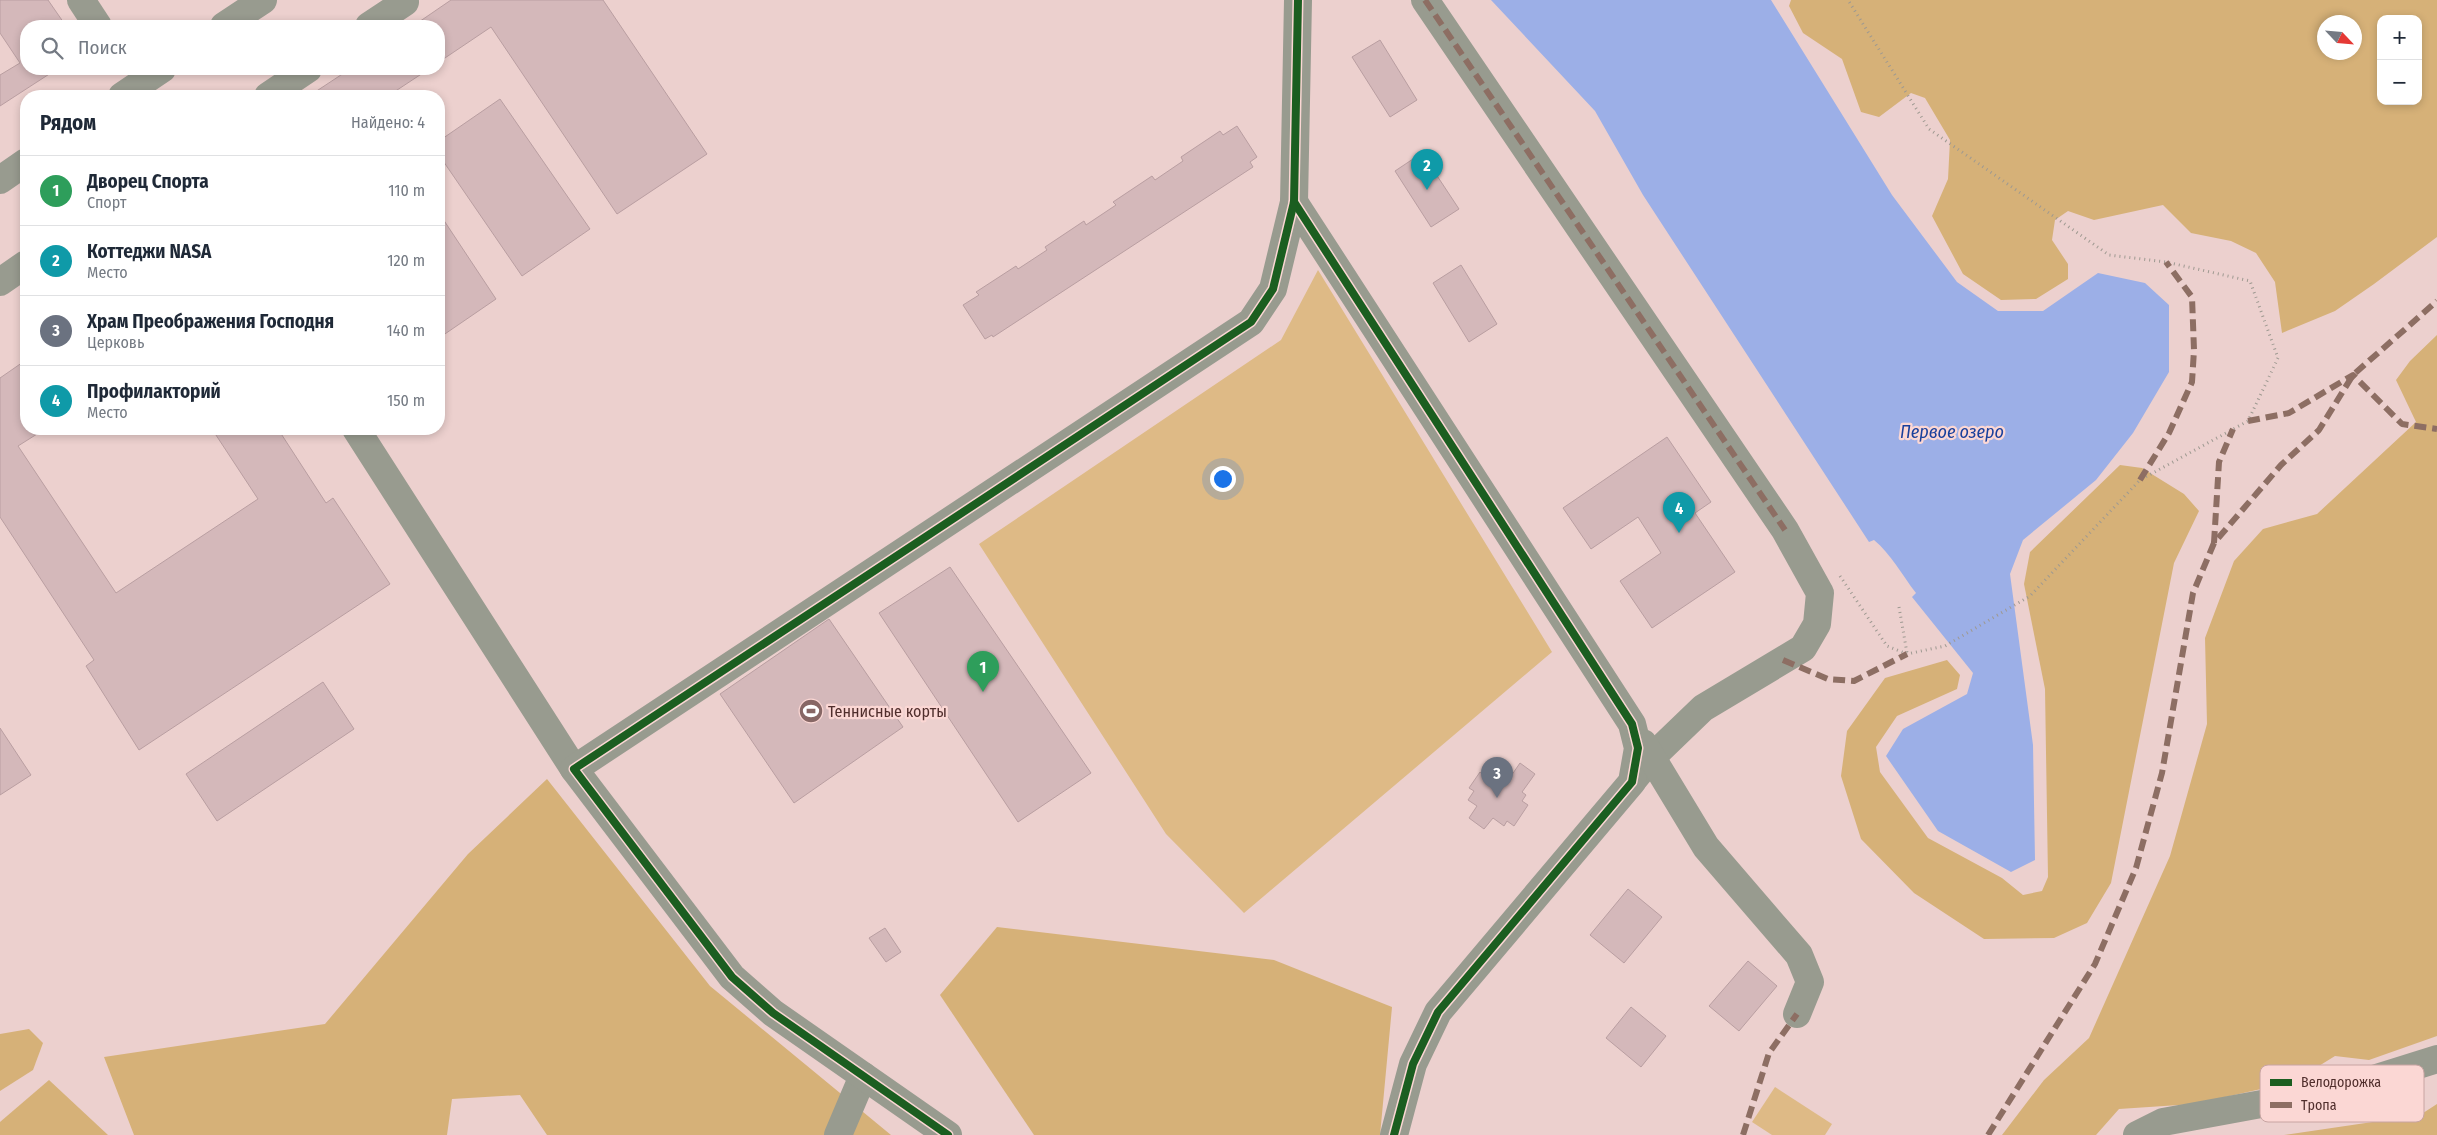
<!DOCTYPE html>
<html lang="ru">
<meta charset="utf-8">
<style>
body{margin:0;font-family:"Fira Sans Condensed",sans-serif;background:#f2f2f3;color:#1f2937}
.controls{position:absolute;right:15px;top:15px;display:grid;overflow:hidden;border-radius:10px;box-shadow:0 2px 8px #0003}
.controls button{width:45px;height:45px;display:grid;place-items:center;padding:0;border:0;border-bottom:1px solid #e0e1e3;background:#fff;color:#1f2937;font:25px sans-serif}
.compass{position:absolute;left:2317px;top:15px;width:45px;height:45px;border-radius:50%;background:#fff;box-shadow:0 2px 8px #0003;rotate:116deg}
.you{position:absolute;left:1222px;top:478px;width:18px;height:18px;margin:-12px;border:4px solid #fff;border-radius:50%;background:#1a73e8;box-shadow:0 0 0 8px #1a73e833}
.badge{display:grid;place-items:center;width:32px;height:32px;border-radius:50%;background:#0b8043;color:#fff;font-size:16px;font-weight:700}
.pin{position:absolute;translate:-50% -41px;filter:drop-shadow(0 1px 2px #0008)}
.pin::after{content:'';position:absolute;top:26px;width:18px;height:15px;background:inherit;clip-path:polygon(0 0,100% 0,50% 100%)}
.list{margin:0;padding:0;list-style:none}
h2{display:flex;justify-content:space-between;align-items:center;height:65px;margin:0;padding:0 20px;font-size:21px}
h2 small{font-size:16px;font-weight:400;color:#747a83}
.list li{display:grid;grid-template-columns:32px 1fr auto;gap:15px;align-items:center;box-sizing:border-box;height:70px;padding:0 20px;border-top:1px solid #e0e1e3}
.list b{display:block;font-size:19px;white-space:nowrap}
.list p{margin:0;font-size:16px;white-space:nowrap;color:#747a83}
.list em{font-size:16px;font-style:normal;color:#747a83}
.icon{flex:none;width:28px;height:28px;fill:none;stroke:currentColor;stroke-width:2;stroke-linecap:round;stroke-linejoin:round}
.map{position:relative;flex:none;width:2437px;height:1135px;overflow:hidden}
.search{position:absolute;background:#fff;box-shadow:0 2px 8px #0003;left:20px;top:20px;width:425px;height:55px;display:flex;align-items:center;gap:12px;box-sizing:border-box;padding:0 18px;border-radius:20px;color:#747a83;font-size:19px}
.panel{position:absolute;background:#fff;box-shadow:0 2px 8px #0003;left:20px;top:90px;width:425px;height:345px;border-radius:20px}
.map>svg:first-child{display:block}
.green{fill:#deba86}
.forest{fill:#d6b178;fill-rule:evenodd}
.water{fill:#9cafe7}
.building{fill:#d4b8ba;stroke:#b99ea1}
.lines{fill:none;stroke-linecap:round;stroke-linejoin:round}
.path{stroke:#9e9991;stroke-width:3;stroke-dasharray:1 4;stroke-linecap:butt}
.minor{stroke:#989b8f;stroke-width:28}
.quiet{stroke:#8d6e63;stroke-width:6;stroke-dasharray:12 6;stroke-linecap:butt}
.cycleway-casing{stroke:#fbd7d4;stroke-width:11}
.cycleway{stroke:#1b5e20;stroke-width:8}
.labels{text-anchor:middle;dominant-baseline:central;stroke-width:4.5;stroke-linejoin:round;paint-order:stroke}
.poi-label{font-size:16px;fill:#502e2c;stroke:#fbd7d4;text-anchor:start}
.water-label{font-size:18px;font-style:italic;fill:#1a409c;stroke:#fbd7d4}
.key{fill:#fbd7d4;stroke:#c8a4a2;stroke-width:1}
.key-label{font-size:14px;fill:#502e2c}
</style>
<div class="map">
<svg width="2437" height="1135" viewBox="0 0 2437 1135">
<rect width="100%" height="100%" fill="#ecd0ce"/>
<g class="green">
<path d="M1318,270L1552,652L1244,913L1166,834L979,544L1281,340Z"/>
<path d="M1775,1087L1832,1124L1825,1135H1772L1752,1122Z"/>
</g>
<g class="forest">
<path d="M1791,0H2437V237L2374,284L2335,311L2282,333L2275,282L2256,253L2231,241L2191,233L2163,205L2094,220L2068,211L2055,220L2052,240L2068,264V279L2036,299L2001,300L1963,274L1932,216L1948,179L1950,140L1925,98L1911,93L1879,117L1861,112L1842,59L1803,33L1789,6ZM2381,19H2418V101H2381ZM2324,22H2354V52H2324Z"/>
<path d="M2437,335V1036L2369,1060L2335,1056L2293,1082L2194,1104L2119,1109L2096,1135H2002L2044,1080L2089,1038L2170,856L2207,724L2205,638L2234,561L2263,529L2317,514L2416,422L2396,380L2410,361Z"/>
<path d="M2120,465L2142,468L2184,494L2199,511L2174,563L2111,883L2087,923L2054,938L1984,939L1914,893L1861,839L1841,776L1847,731L1885,678L1947,660L1960,675L1957,689L1897,716L1876,747L1880,772L1928,838L2002,878L2023,895L2042,891L2048,877L2045,689L2024,584L2030,552Z"/>
<path d="M547,779L710,986L891,1135H547L520,1095L452,1099L447,1135H134L104,1057L325,1024L468,854Z"/>
<path d="M997,927L1274,960L1392,1007L1380,1135H1034L940,995Z"/>
<path d="M29,1029L43,1043L33,1070L0,1091V1034Z"/>
<path d="M49,1080L108,1135H0V1122Z"/>
<path d="M2437,1104V1135H2284L2420,1115Z"/>
</g>
<path class="water" d="M1491,0H1771L1892,195L1957,282L1998,311H2043L2098,273L2145,283L2169,305V372L2133,433L2096,480L2023,540L2010,574L2033,745L2035,860L2011,872L1938,831L1886,756L1903,729L1967,694L1973,673L1912,597L1916,593C1902,575 1891,554 1874,540L1869,542L1643,195L1595,111Z"/>
<g class="building">
<path d="M0,0H48L66,26H26V69H57L0,106V75L20,63L0,33Z"/>
<path d="M451,0H603L707,154L617,214L491,27L439,62V26H413Z"/>
<path d="M1380,40L1417,100L1390,117L1352,57Z"/>
<path d="M350,69H429L388,96H309Z"/>
<path d="M500,99L590,229L522,276L439,155V141Z"/>
<path d="M1237,126L1257,157L1250,162L1253,167L993,337L992,335L985,339L963,305L979,295L976,292L1016,266L1018,269L1047,250L1045,247L1084,221L1086,225L1116,205L1113,202L1152,176L1155,180L1183,161L1181,157L1220,131L1223,135Z"/>
<path d="M1422,153L1459,209L1431,227L1395,171Z"/>
<path d="M439,213L496,299L439,338Z"/>
<path d="M1461,265L1497,324L1469,342L1433,283Z"/>
<path d="M26,360V429H45L18,446L116,593L258,499L212,429H278L326,503L333,498L390,584L139,750L86,666L94,660L0,517V378Z"/>
<path d="M1667,437L1711,502L1695,513L1735,572L1652,628L1620,581L1661,553L1638,517L1591,549L1563,508Z"/>
<path d="M950,567L1091,773L1018,822L879,613Z"/>
<path d="M829,619L903,727L794,803L720,694Z"/>
<path d="M323,682L354,729L217,821L186,774Z"/>
<path d="M0,728L31,775L0,795Z"/>
<path d="M1520,763L1535,774L1522,792L1526,795L1522,801L1528,805L1514,826L1507,821L1504,826L1493,818L1484,829L1469,818L1477,806L1468,800L1474,791L1469,788L1480,772L1485,776L1490,769L1500,777L1502,774L1509,779Z"/>
<path d="M1628,889L1662,917L1624,963L1590,935Z"/>
<path d="M885,928L901,952L886,962L869,938Z"/>
<path d="M1748,961L1777,986L1739,1031L1709,1006Z"/>
<path d="M1631,1007L1666,1036L1641,1067L1606,1038Z"/>
</g>
<g class="lines">
<g class="path">
<path d="M1840,576L1887,646L1907,654L1945,646L2030,596L2140,480L2248,421L2278,358L2250,281L2166,262L2109,255L1929,129L1848,0"/>
<path d="M1899,607L1907,653"/>
</g>
<g class="minor">
<path d="M81,0L98,26"/>
<path d="M1425,0L1785,530L1820,593L1817,624L1803,648L1703,708L1652,757L1633,780"/>
<path d="M224,26L263,0"/>
<path d="M369,26L405,2L403,0"/>
<path d="M122,96L162,69"/>
<path d="M268,96L308,69"/>
<path d="M0,180L26,162"/>
<path d="M1294,202L1632,724L1638,748L1632,782L1438,1012L1413,1064L1394,1135"/>
<path d="M0,282L26,264"/>
<path d="M356,429L574,769"/>
<path d="M1643,743L1706,847L1799,955L1810,982L1797,1014"/>
<path d="M838,1135L863,1076"/>
<path d="M948,1135L773,1013L732,977L574,769L1251,322L1273,289L1294,202L1298,0"/>
<path d="M2137,1135L2163,1122L2338,1090L2437,1059"/>
</g>
<g class="quiet">
<path d="M1425,0L1785,530"/>
<path d="M2248,421L2289,413L2353,375L2402,424L2437,429"/>
<path d="M2140,480L2169,433L2192,382L2194,350L2192,297L2166,262"/>
<path d="M2214,543L2219,462L2233,429"/>
<path d="M1783,660L1828,679L1854,681L1907,654"/>
<path d="M1743,1135L1769,1053L1797,1014"/>
<path d="M1988,1135L2095,964L2136,868L2162,773L2193,593L2214,543L2281,465L2319,430L2353,375L2437,301"/>
</g>
<g class="cycleway-casing">
<g id="cycleway">
<path d="M1294,202L1632,724L1638,748L1632,782L1438,1012L1413,1064L1394,1135"/>
<path d="M948,1135L773,1013L732,977L574,769L1251,322L1273,289L1294,202L1298,0"/>
</g>
</g>
<use href="#cycleway" class="cycleway"/>
</g>
<defs>
<g id="stadium-disc" transform="scale(1.25)"><circle r="9.5" fill="#876765" stroke="#fbd7d4"/><path d="M0-5a6.5 5 0 1 0 0 10a6.5 5 0 1 0 0-10ZM-3.5-1.8h7v3.6h-7Z" fill="#fff"/></g>
</defs>
<g fill-rule="evenodd">
<use href="#stadium-disc" x="811" y="711"/>
</g>
<g class="labels">
<g class="poi-label">
<text x="828" y="711">Теннисные корты</text>
</g>
<g class="water-label">
<text x="1952" y="432">Первое озеро</text>
</g>
</g>
<rect x="2260" y="1065" width="164" height="57" rx="8" class="key"/>
<rect x="2270" y="1079" width="22" height="7" fill="#1b5e20"/>
<rect x="2270" y="1102" width="22" height="6" fill="#8d6e63"/>
<g class="key-label">
<text x="2301" y="1087">Велодорожка</text>
<text x="2301" y="1110">Тропа</text>
</g>
</svg>
<div class="controls">
<button>+</button>
<button>−</button>
</div>
<svg class="compass" viewBox="-18 -18 36 36"><path d="M0-13l5 13h-10z" fill="#e53935"/><path d="M0 13l5-13h-10z" fill="#747a83"/></svg>
<div class="you"></div>
<div class="pin badge" style="left:983px;top:692px;background:#2e9e5b">1</div>
<div class="pin badge" style="left:1427px;top:190px;background:#0f9aa8">2</div>
<div class="pin badge" style="left:1497px;top:798px;background:#6b7280">3</div>
<div class="pin badge" style="left:1679px;top:533px;background:#0f9aa8">4</div>
<div class="search"><svg class="icon" aria-label="search" viewBox="0 0 24 24"><circle cx="10" cy="10" r="6"/><path d="M15 15l6 6"/></svg>Поиск</div>
<section class="panel">
<h2>Рядом<small>Найдено: 4</small></h2>
<ul class="list">
<li><span class="badge" style="background:#2e9e5b">1</span><div><b>Дворец Спорта</b><p>Спорт</p></div><em>110 m</em></li>
<li><span class="badge" style="background:#0f9aa8">2</span><div><b>Коттеджи NASA</b><p>Место</p></div><em>120 m</em></li>
<li><span class="badge" style="background:#6b7280">3</span><div><b>Храм Преображения Господня</b><p>Церковь</p></div><em>140 m</em></li>
<li><span class="badge" style="background:#0f9aa8">4</span><div><b>Профилакторий</b><p>Место</p></div><em>150 m</em></li>
</ul>
</section>
</div>
